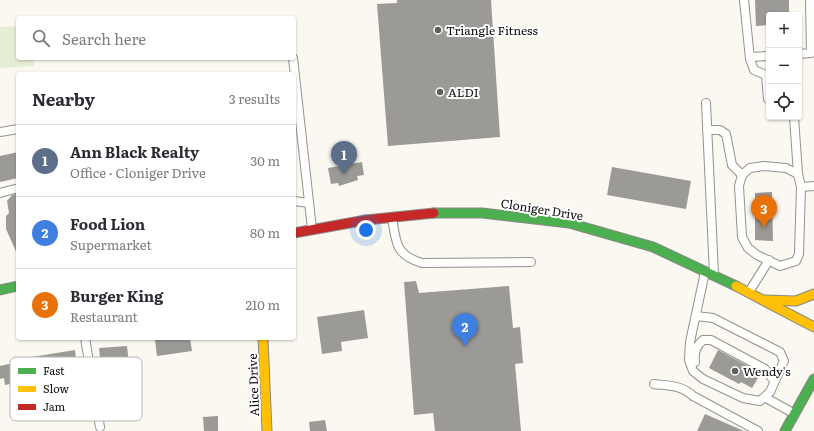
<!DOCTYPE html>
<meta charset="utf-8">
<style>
body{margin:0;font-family:Literata,serif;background:#f7f7f7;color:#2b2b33}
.controls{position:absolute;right:12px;top:12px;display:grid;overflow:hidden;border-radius:4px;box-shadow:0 1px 3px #0004}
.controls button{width:36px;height:36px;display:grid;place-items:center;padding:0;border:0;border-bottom:1px solid #e1e1e2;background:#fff;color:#2b2b33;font:20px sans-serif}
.you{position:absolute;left:366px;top:230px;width:14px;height:14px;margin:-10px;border:3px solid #fff;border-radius:50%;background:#1a73e8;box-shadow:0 0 0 6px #1a73e833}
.badge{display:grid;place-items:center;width:26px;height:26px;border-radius:50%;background:#111827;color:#fff;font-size:13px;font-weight:700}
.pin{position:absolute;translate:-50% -33px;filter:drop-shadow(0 1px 2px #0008)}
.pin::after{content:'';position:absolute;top:21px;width:14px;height:12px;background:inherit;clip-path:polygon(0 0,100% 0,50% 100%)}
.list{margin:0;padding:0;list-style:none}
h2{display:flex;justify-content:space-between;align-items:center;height:52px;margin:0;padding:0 16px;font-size:17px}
h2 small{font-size:13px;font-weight:400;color:#7c7c81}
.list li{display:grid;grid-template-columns:26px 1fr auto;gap:12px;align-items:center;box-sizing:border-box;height:72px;padding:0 16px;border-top:1px solid #e1e1e2}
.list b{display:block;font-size:15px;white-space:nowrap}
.list p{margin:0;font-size:13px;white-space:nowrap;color:#7c7c81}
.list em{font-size:13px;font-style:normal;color:#7c7c81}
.icon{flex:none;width:22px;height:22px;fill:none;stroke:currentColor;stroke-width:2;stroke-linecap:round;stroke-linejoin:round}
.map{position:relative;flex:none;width:814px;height:431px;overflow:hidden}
.search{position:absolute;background:#fff;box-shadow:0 1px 3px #0004;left:16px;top:16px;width:280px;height:44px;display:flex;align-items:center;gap:10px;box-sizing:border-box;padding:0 14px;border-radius:4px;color:#7c7c81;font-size:15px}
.panel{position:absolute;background:#fff;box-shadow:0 1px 3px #0004;left:16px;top:72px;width:280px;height:268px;border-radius:4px}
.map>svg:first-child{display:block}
.green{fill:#e5eed2}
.building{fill:#9c9a97}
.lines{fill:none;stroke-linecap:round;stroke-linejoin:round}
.lane-casing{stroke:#93928f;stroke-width:10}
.fast-casing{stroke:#8a8986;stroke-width:11}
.slow-casing{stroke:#8a8986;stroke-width:11}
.jam-casing{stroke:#8a8986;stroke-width:11}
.lane{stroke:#fefefd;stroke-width:8}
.fast{stroke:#4caf50;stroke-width:9}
.slow{stroke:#ffc107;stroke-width:9}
.jam{stroke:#c62828;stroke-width:9}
.poi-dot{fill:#5f5f5c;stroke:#fff;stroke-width:1.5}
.labels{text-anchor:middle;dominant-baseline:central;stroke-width:4;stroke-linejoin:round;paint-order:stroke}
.poi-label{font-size:12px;fill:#0c0c0c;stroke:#fff;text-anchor:start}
.street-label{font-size:12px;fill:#0c0c0c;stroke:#fff}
.key{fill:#fff;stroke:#b6b6b6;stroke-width:1}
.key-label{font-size:11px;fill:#0c0c0c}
</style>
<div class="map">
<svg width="814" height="431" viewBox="0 0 814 431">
<rect width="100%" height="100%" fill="#faf8f1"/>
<path class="green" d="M18,26V58H34V66L0,68V27Z"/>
<g class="building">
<path d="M397,0H491L500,137L388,146L377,4L397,3Z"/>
<path d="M755,0H789V15H769V25L756,26Z"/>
<path d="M18,152V178L0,182V156Z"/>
<path d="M362,162L364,175L357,176L358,180L339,186L338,183L331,184L328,168Z"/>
<path d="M612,167L691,181L686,209L607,195Z"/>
<path d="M772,192L773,241L755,240V193Z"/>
<path d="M18,193V256L6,229V216L9,213L7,201L12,195Z"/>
<path d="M416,281L419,293L509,286L513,328L520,327L523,363L515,364L521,431H435L433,413L414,415L404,282Z"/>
<path d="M364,310L368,338L341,342L342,351L322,354L317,317Z"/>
<path d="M168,338H190L192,351L157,356L155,340Z"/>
<path d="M127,346L130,374L121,375L122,382L103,384L99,348Z"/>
<path d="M75,350L77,368L35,375L32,357Z"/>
<path d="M718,350L761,373L752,388L741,382L739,384L709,368Z"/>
<path d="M13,363L16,383L5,385L4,378L0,379V366Z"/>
<path d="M705,414L744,431H697Z"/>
<path d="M218,416V431H204L203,417Z"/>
<path d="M325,420L327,431H310L309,422Z"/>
</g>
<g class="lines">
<g class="lane-casing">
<g id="lane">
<path d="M744,0L750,59L754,70L766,75L768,99"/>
<path d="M799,54L811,53L810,0"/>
<path d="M750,57L769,56"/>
<path d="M293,58L312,229"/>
<path d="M706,103L714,274"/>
<path d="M794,117L798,174"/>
<path d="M707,130H720L726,134L732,165L742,175"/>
<path d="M0,132L18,129"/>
<path d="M764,166L786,168L798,174L801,187L799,254L796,261L780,266L757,255L748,248L742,237L739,186L742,175L750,168Z"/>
<path d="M801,187L814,186"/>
<path d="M0,193L15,189"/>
<path d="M294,201L309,203"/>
<path d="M392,217C396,242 395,255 422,263L531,262"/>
<path d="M749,292L769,260"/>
<path d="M696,316L713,318L780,352L784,361L770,392L760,401L743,398L703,379L693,371L689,360L690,342L705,272"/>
<path d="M85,338L100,427"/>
<path d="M695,362C694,352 696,346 703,340H711L765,369L774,381"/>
<path d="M654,384C670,386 681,385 693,396L758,431"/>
<path d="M766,398L795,414"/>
</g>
</g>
<g class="fast-casing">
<g id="fast">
<path d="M434,213H482L569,223L653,247L736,286"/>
<path d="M0,290L18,286"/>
<path d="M785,431L814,379"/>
</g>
</g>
<g class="slow-casing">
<g id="slow">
<path d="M736,286L814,327"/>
<path d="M764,300L796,301L814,294"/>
<path d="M263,338L267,431"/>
</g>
</g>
<g class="jam-casing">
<path id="jam" d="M294,233L366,220L434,213"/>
</g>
<use href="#lane" class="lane"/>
<use href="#fast" class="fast"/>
<use href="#slow" class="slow"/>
<use href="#jam" class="jam"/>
</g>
<g class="poi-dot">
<circle cx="438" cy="30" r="4"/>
<circle cx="440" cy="92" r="4"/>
<circle cx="735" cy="371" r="4"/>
</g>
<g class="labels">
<g class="poi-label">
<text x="446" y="30">Triangle Fitness</text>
<text x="448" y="92">ALDI</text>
<text x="743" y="371">Wendy's</text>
</g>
<g class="street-label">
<text transform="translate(542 209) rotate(9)">Cloniger Drive</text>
<text transform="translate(253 385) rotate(-92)">Alice Drive</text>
</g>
</g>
<rect x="10" y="357" width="132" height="64" rx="6" class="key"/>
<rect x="18" y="368" width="18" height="6" fill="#4caf50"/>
<rect x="18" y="386" width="18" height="6" fill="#ffc107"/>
<rect x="18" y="404" width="18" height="6" fill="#c62828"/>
<g class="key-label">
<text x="43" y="375">Fast</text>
<text x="43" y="393">Slow</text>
<text x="43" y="411">Jam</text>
</g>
</svg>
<div class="controls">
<button>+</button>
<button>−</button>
<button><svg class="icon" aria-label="locate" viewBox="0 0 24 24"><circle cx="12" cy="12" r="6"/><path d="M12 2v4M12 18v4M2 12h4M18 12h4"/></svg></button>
</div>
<div class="you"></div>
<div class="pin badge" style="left:344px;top:174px;background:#5c6f8a">1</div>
<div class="pin badge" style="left:465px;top:346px;background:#3f7fe0">2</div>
<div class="pin badge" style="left:764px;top:228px;background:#e8710a">3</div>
<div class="search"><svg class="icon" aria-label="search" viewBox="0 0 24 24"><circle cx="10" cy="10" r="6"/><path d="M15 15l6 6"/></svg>Search here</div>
<section class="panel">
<h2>Nearby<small>3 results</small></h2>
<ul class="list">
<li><span class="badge" style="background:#5c6f8a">1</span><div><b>Ann Black Realty</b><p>Office · Cloniger Drive</p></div><em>30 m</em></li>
<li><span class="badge" style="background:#3f7fe0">2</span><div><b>Food Lion</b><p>Supermarket</p></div><em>80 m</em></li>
<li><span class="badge" style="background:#e8710a">3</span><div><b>Burger King</b><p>Restaurant</p></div><em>210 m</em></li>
</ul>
</section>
</div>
